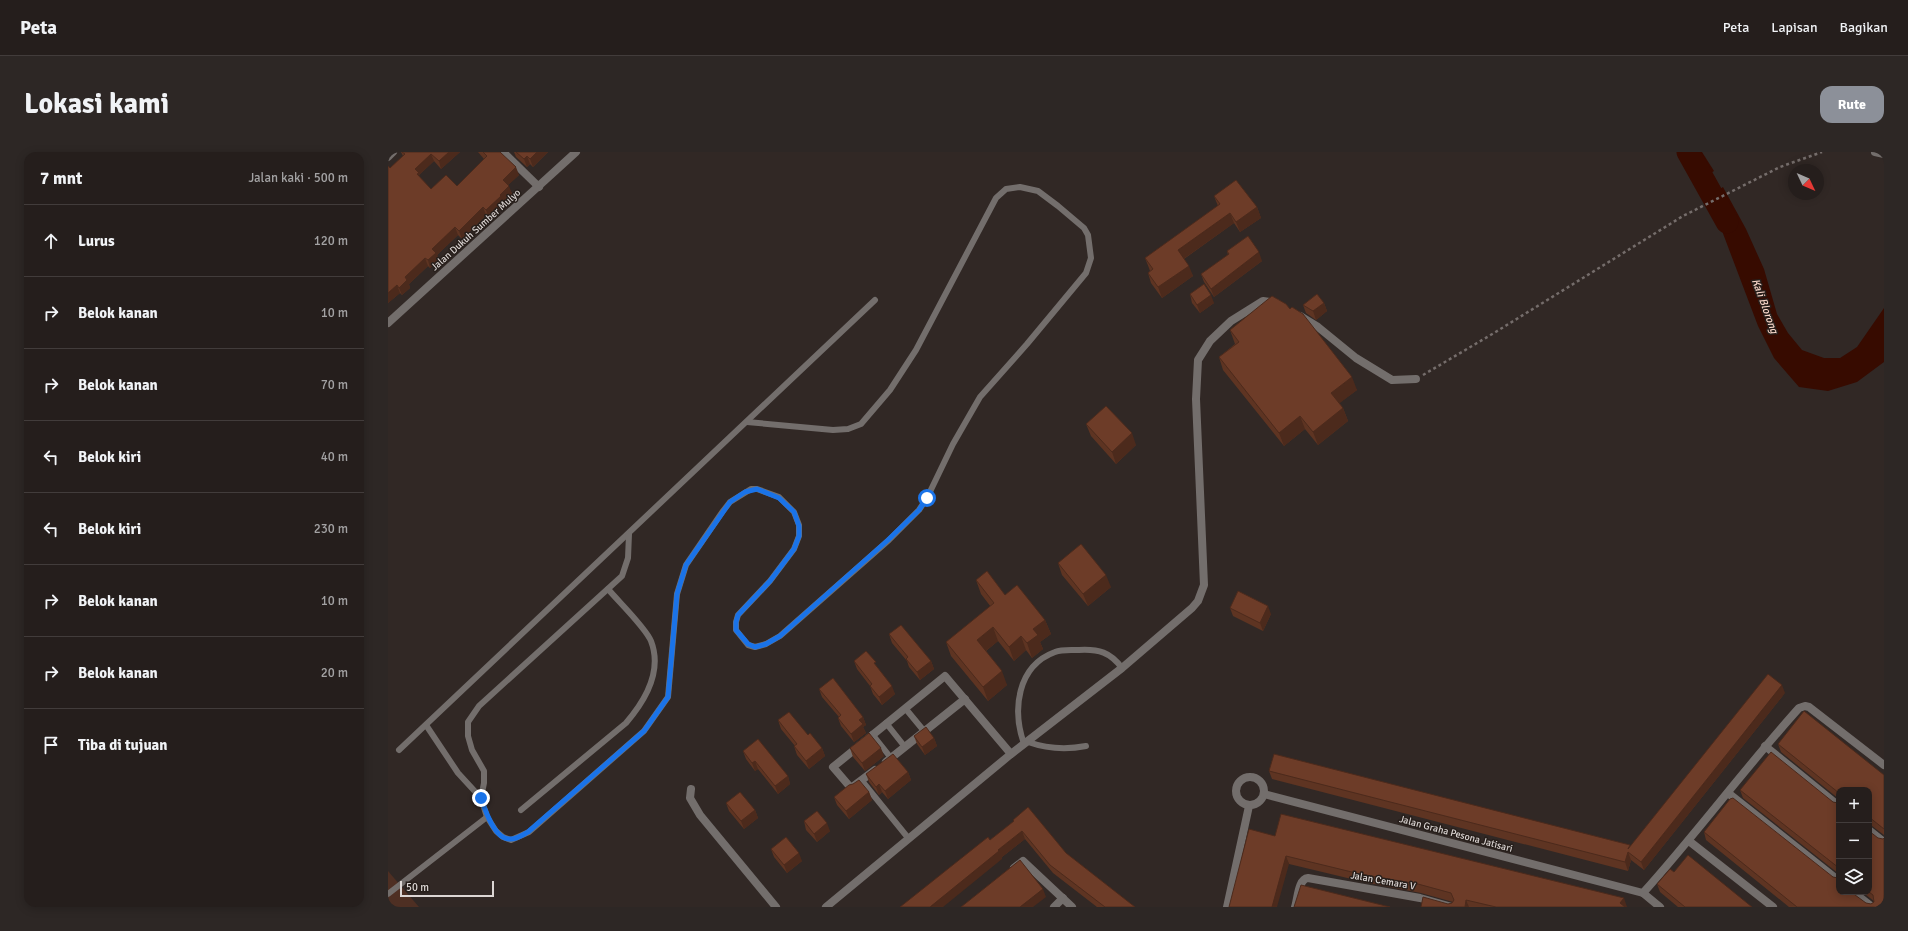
<!DOCTYPE html>
<html lang="id">
<meta charset="utf-8">
<style>
body{margin:0;font-family:Signika,sans-serif;background:#2d2725;color:#f1f3f6}
.controls{position:absolute;right:12px;bottom:12px;display:grid;overflow:hidden;border-radius:8px;box-shadow:0 2px 10px #0003}
.controls button{width:36px;height:36px;display:grid;place-items:center;padding:0;border:0;border-bottom:1px solid #423c3b;background:#251e1c;color:#f1f3f6;font:20px sans-serif}
.compass{position:absolute;left:1400px;top:12px;width:36px;height:36px;border-radius:50%;background:#251e1c;box-shadow:0 2px 10px #0003;rotate:134deg}
.scale{position:absolute;left:12px;bottom:10px;width:94px;box-sizing:border-box;padding-left:4px;border:2px solid #dcd6d4;border-top:0;font-size:11px;line-height:14px;white-space:nowrap;color:#dcd6d4;-webkit-text-stroke:3px #271f1b;paint-order:stroke}
.stop{position:absolute;width:12px;height:12px;margin:-9px;border:3px solid #1a73e8;border-radius:50%;background:#fff}
.stop.end{background:#1a73e8;border-color:#fff;box-shadow:0 1px 4px #0008}
.list{margin:0;padding:0;list-style:none}
h2{display:flex;justify-content:space-between;align-items:center;height:52px;margin:0;padding:0 16px;font-size:17px}
h2 small{font-size:13px;font-weight:400;color:#a3a2a3}
.list li{display:grid;grid-template-columns:26px 1fr auto;gap:12px;align-items:center;box-sizing:border-box;height:72px;padding:0 16px;border-top:1px solid #423c3b}
.list b{display:block;font-size:15px;white-space:nowrap}
.list em{font-size:13px;font-style:normal;color:#a3a2a3}
.icon{flex:none;width:22px;height:22px;fill:none;stroke:currentColor;stroke-width:2;stroke-linecap:round;stroke-linejoin:round}
.map{position:relative;flex:none;width:1496px;height:755px;overflow:hidden;border-radius:12px}
header{display:flex;align-items:center;gap:24px;box-sizing:border-box;height:56px;padding:0 20px;background:#251e1c;border-bottom:1px solid #423c3b}
header strong{font-size:19px}
nav{display:flex;gap:22px;margin-inline-start:auto;font-size:14px}
.intro{display:flex;align-items:center;justify-content:space-between;box-sizing:border-box;height:96px;padding:0 24px}
h1{margin:0;font-size:28px}
.button{padding:10px 18px;border-radius:12px;background:#8c9099;color:#fff;font-size:14px;font-weight:700}
main{display:flex;gap:24px;padding:0 24px}
aside{flex:1;background:#251e1c;border-radius:12px;box-shadow:0 2px 10px #0003}
.map>svg:first-child{display:block}
.green{fill:#4e2f23}
.water{fill:#370b00}
.lines{fill:none;stroke-linecap:round;stroke-linejoin:round}
.river{stroke:#370b00;stroke-width:23}
.path{stroke:#756d6b;stroke-width:2.5;stroke-dasharray:3 3;stroke-linecap:butt}
.service{stroke:#736e6c;stroke-width:6}
.minor{stroke:#736e6c;stroke-width:8}
.wall{fill:#5e3422}
.shaded-wall{fill:#4c2a1c}
.building{fill:#6d3c28;stroke:#4c2a1c}
.route{stroke:#1a73e8;stroke-width:5}
.labels{text-anchor:middle;dominant-baseline:central;stroke-width:3;stroke-linejoin:round;paint-order:stroke}
.street-label{font-size:10px;fill:#dcd6d4;stroke:#271f1b}
.water-label{font-size:11px;font-style:italic;fill:#f9d7c9;stroke:#271f1b}
</style>
<header>
<strong>Peta</strong>
<nav><a>Peta</a><a>Lapisan</a><a>Bagikan</a></nav>
</header>
<div class="intro"><h1>Lokasi kami</h1><a class="button">Rute</a></div>
<main>
<aside>
<h2>7 mnt<small>Jalan kaki · 500 m</small></h2>
<ul class="list">
<li><svg class="icon" aria-label="ahead" viewBox="0 0 24 24"><path d="M12 20V5M6 11l6-6 6 6"/></svg><div><b>Lurus</b></div><em>120 m</em></li>
<li><svg class="icon" aria-label="right" viewBox="0 0 24 24"><path d="M7 20v-9h11M14 6l5 5-5 5"/></svg><div><b>Belok kanan</b></div><em>10 m</em></li>
<li><svg class="icon" aria-label="right" viewBox="0 0 24 24"><path d="M7 20v-9h11M14 6l5 5-5 5"/></svg><div><b>Belok kanan</b></div><em>70 m</em></li>
<li><svg class="icon" aria-label="left" viewBox="0 0 24 24"><path d="M17 20v-9H6M10 6l-5 5 5 5"/></svg><div><b>Belok kiri</b></div><em>40 m</em></li>
<li><svg class="icon" aria-label="left" viewBox="0 0 24 24"><path d="M17 20v-9H6M10 6l-5 5 5 5"/></svg><div><b>Belok kiri</b></div><em>230 m</em></li>
<li><svg class="icon" aria-label="right" viewBox="0 0 24 24"><path d="M7 20v-9h11M14 6l5 5-5 5"/></svg><div><b>Belok kanan</b></div><em>10 m</em></li>
<li><svg class="icon" aria-label="right" viewBox="0 0 24 24"><path d="M7 20v-9h11M14 6l5 5-5 5"/></svg><div><b>Belok kanan</b></div><em>20 m</em></li>
<li><svg class="icon" aria-label="arrive" viewBox="0 0 24 24"><path d="M6 21V4h12l-3 4 3 4H6"/></svg><div><b>Tiba di tujuan</b></div></li>
</ul>
</aside>
<div class="map">
<svg width="1496" height="755" viewBox="0 0 1496 755">
<rect width="100%" height="100%" fill="#312825"/>
<path class="green" d="M0,719L31,755H0Z"/>
<g class="water">
<path d="M1290,0H1314L1326,19L1310,29Z"/>
<path d="M1335,35L1358,77L1376,117L1389,162L1400,181L1414,198L1436,206H1452L1469,195L1496,156V210L1469,230L1440,239L1411,235L1386,206L1370,174L1331,71L1316,47Z"/>
</g>
<g class="lines">
<path class="river" d="M1300,0L1339,70"/>
<path class="path" d="M1035,223L1106,181L1295,64L1392,15L1434,0"/>
<g class="service">
<path d="M517,556L536,579"/>
<path d="M498,571L517,595"/>
<path d="M38,573L70,621L93,646L99,665L108,679L115,685L123,688L141,680L256,579L280,545L289,442L298,413L335,359L342,350L363,337H369L391,345L406,360L411,373V384L406,397L382,429L350,463L348,470V478L360,493L367,495L378,492L392,484L501,388L531,358L539,346L565,292L592,245L639,192L698,121L703,106L700,83L696,76L670,54L650,39L632,35L618,37L608,46L528,198L502,238L473,272L460,277L445,278L359,270"/>
<path d="M484,582L503,606"/>
<path d="M640,590C660,597 677,598 698,594"/>
<path d="M636,592C624,558 629,514 667,500C674,497 684,498 691,498C711,497 722,500 734,516"/>
<path d="M11,598L487,148"/>
<path d="M474,629L521,687"/>
<path d="M93,646L96,631V619L84,598L80,584V570L91,554L234,424L240,406L241,382"/>
<path d="M133,658L238,571C257,549 275,520 263,489C258,476 230,449 220,437"/>
<path d="M0,742L99,665"/>
</g>
<g class="minor">
<path d="M115,0L151,35"/>
<path d="M1487,0L1496,2"/>
<path d="M0,5L5,0"/>
<path d="M912,164L930,175L968,206L1004,228L1028,227"/>
<path d="M0,171L188,0"/>
<path d="M1377,594L1451,654"/>
<path d="M498,610L577,547"/>
<path d="M487,618L463,636L445,615L557,524L623,602"/>
<circle cx="862" cy="639" r="14"/>
<path d="M303,637L302,646L312,663L388,755"/>
<path d="M1340,641L1451,729"/>
<path d="M876,642L1255,741L1272,755"/>
<path d="M1481,678L1496,690"/>
<path d="M1301,689L1385,755"/>
<path d="M626,716L635,709L684,755"/>
<path d="M1465,740L1484,755"/>
<path d="M1255,741C1309,681 1357,616 1411,556L1417,554L1421,555L1496,613"/>
<path d="M438,755L623,602L734,516L804,456L810,449L816,433L808,247L810,208L822,189L843,169L875,149L888,151"/>
<path d="M666,755L675,746"/>
<path d="M839,755L861,654"/>
<path d="M907,755C910,746 910,727 920,726L1032,746L1064,755"/>
</g>
</g>
<g class="wall">
<path d="M13,0H72L53,17L46,9L31,23L32,26L43,37L69,34L96,7L90,0H112L131,23L120,33L124,42L115,50L116,52L101,66L98,63L74,87L70,83L49,103L51,108L42,116L40,114L21,132L22,136L14,143L12,141L0,151L2,16L15,4Z"/>
<path d="M126,0H160L145,15L142,12L139,15L128,5Z"/>
<path d="M826,44L869,55L873,66L852,80L846,71L796,107L805,124L774,146L763,131L760,121L762,119L761,116L757,106L830,54Z"/>
<path d="M839,99L874,109L826,145L816,130L813,122L840,103Z"/>
<path d="M802,142L826,151L812,161L804,151Z"/>
<path d="M936,151L939,159L928,168L918,161L915,153Z"/>
<path d="M902,157L969,238L951,251L955,256L960,269L930,293L917,277L896,294L835,218L831,205L847,192L842,178Z"/>
<path d="M698,272L748,293L728,312L703,284Z"/>
<path d="M670,411L723,435L700,454L674,423Z"/>
<path d="M588,428L617,443L657,468L663,482L652,490L655,497L644,506L638,498L626,509L610,489L598,499L619,533L600,549L563,504L558,490L603,455L593,442Z"/>
<path d="M842,456L883,462L875,479L845,464Z"/>
<path d="M501,482L543,509L546,517L532,528L521,515L519,509L504,491Z"/>
<path d="M466,509L490,516L507,542L494,553L485,542L482,534L469,517Z"/>
<path d="M431,537L475,565L478,573L475,575L478,581L466,590L453,574L450,566L451,565L434,545Z"/>
<path d="M1397,541L1256,718L1243,708L1240,719L884,627L881,619L1242,693V695Z"/>
<path d="M390,568L420,583L434,596L437,604L421,617L409,603L406,594H407L393,577Z"/>
<path d="M526,584L546,586L549,594L537,603L529,592Z"/>
<path d="M1390,592L1496,623V683L1484,674H1481V638H1451V647L1393,600Z"/>
<path d="M462,596L496,604L477,619L465,605Z"/>
<path d="M355,599L400,624L402,632L390,642L370,617L367,619L358,607Z"/>
<path d="M520,620L523,628L500,647L494,640L491,643L481,630L478,622Z"/>
<path d="M1352,638L1450,651L1451,650V722L1355,646Z"/>
<path d="M481,640L484,648L461,667L449,653L446,645Z"/>
<path d="M338,651L367,658L370,666L356,677L341,659Z"/>
<path d="M625,668L678,701L747,755H709L665,721L637,687L614,705V707L602,688L625,670Z"/>
<path d="M416,669L442,679L429,690L418,678Z"/>
<path d="M1481,679L1496,755H1401L1318,688L1316,680L1445,725L1450,726L1451,740L1478,751L1483,752L1486,750V749L1474,740H1481Z"/>
<path d="M887,684L1239,755H1033L1060,752L1064,751L1065,750L1033,741L976,730L901,712Z"/>
<path d="M383,697L414,709L399,721L386,705Z"/>
<path d="M1269,732L1364,755H1290L1272,740Z"/>
</g>
<g class="shaded-wall">
<path d="M61,0H72L53,17L51,9Z"/>
<path d="M149,0H160L145,15L142,7Z"/>
<path d="M43,2L46,9L31,23L33,29L32,30L27,17Z"/>
<path d="M139,4L142,12L139,15L136,7Z"/>
<path d="M128,15L131,23L118,35L115,28Z"/>
<path d="M121,34L124,42L115,50L116,52L101,66L98,58L112,43Z"/>
<path d="M95,55L98,63L74,87L71,79Z"/>
<path d="M869,55L873,66L852,80L848,70Z"/>
<path d="M842,61L846,71L794,108L790,98Z"/>
<path d="M67,75L70,83L49,103L51,108L42,116L40,108L44,97Z"/>
<path d="M871,100L874,109L826,145L823,137Z"/>
<path d="M37,106L40,114L21,132L22,136L14,143L11,136L17,125Z"/>
<path d="M801,114L805,124L774,146L770,135Z"/>
<path d="M9,133L12,141L0,151V141Z"/>
<path d="M823,143L826,151L812,161L809,153Z"/>
<path d="M936,151L939,159L928,168L925,159Z"/>
<path d="M964,225L969,238L948,254L943,241Z"/>
<path d="M955,256L960,269L930,293L925,280Z"/>
<path d="M912,264L917,277L896,294L891,281Z"/>
<path d="M744,281L748,293L728,312L724,300Z"/>
<path d="M718,423L723,435L700,454L695,442Z"/>
<path d="M880,454L883,462L875,479L872,471Z"/>
<path d="M657,468L663,482L652,490L655,497L644,506L639,491L645,477Z"/>
<path d="M605,475L610,489L594,502L589,488Z"/>
<path d="M633,484L638,498L626,509L621,495Z"/>
<path d="M543,509L546,517L532,528L529,520Z"/>
<path d="M614,519L619,533L600,549L595,535Z"/>
<path d="M1394,533L1397,541L1256,718L1253,710Z"/>
<path d="M504,534L507,542L494,553L491,545Z"/>
<path d="M475,565L478,573L475,575L478,581L466,590L463,582L471,568Z"/>
<path d="M546,586L549,594L537,603L534,595Z"/>
<path d="M434,596L437,604L421,617L418,609Z"/>
<path d="M493,596L496,604L477,619L474,611Z"/>
<path d="M367,609L370,617L367,619L364,611Z"/>
<path d="M520,620L523,628L500,647L497,639Z"/>
<path d="M400,624L402,632L390,642L387,634Z"/>
<path d="M491,632L494,640L491,643L488,635Z"/>
<path d="M481,640L484,648L461,667L458,659Z"/>
<path d="M367,658L370,666L356,677L353,669Z"/>
<path d="M439,671L442,679L429,690L426,682Z"/>
<path d="M634,679L637,687L614,705V707L555,755H542L610,698Z"/>
<path d="M1240,700L1243,708L1240,719L1237,710Z"/>
<path d="M411,701L414,709L399,721L396,713Z"/>
<path d="M898,704L901,712L889,755H884Z"/>
<path d="M655,737L658,745L645,755H632Z"/>
<path d="M1236,746L1239,755H1234L1232,751Z"/>
<path d="M1078,748L1081,755H1077Z"/>
</g>
<g class="building">
<path d="M14,0H61L51,9L43,2L27,17L31,21L29,22L43,37L58,23L69,34L99,4L95,0H112L128,15L115,28L121,34L112,43L113,44L98,58L95,55L71,79L67,75L44,97L48,101L40,108L37,106L17,125L19,128L11,136L9,133L0,141V14L2,16L17,2Z"/>
<path d="M128,0H149L142,7L139,4L136,7Z"/>
<path d="M848,28L869,55L848,70L842,61L790,98L801,114L770,135L760,121L765,117L757,106L832,52L826,44Z"/>
<path d="M860,84L871,100L823,137L813,122L841,102L839,99Z"/>
<path d="M816,132L823,143L809,153L802,142Z"/>
<path d="M929,142L936,151L925,159L915,153Z"/>
<path d="M884,144L898,152L902,157L904,155L915,162L964,225L943,241L955,256L925,280L912,264L891,281L831,205L851,190L842,178Z"/>
<path d="M718,254L744,281L724,300L698,272Z"/>
<path d="M693,392L718,423L695,442L670,411Z"/>
<path d="M599,419L617,443L629,433L657,468L645,477L650,483L639,491L633,484L621,495L605,475L589,488L614,519L595,535L558,490L606,451L588,428Z"/>
<path d="M850,439L880,454L872,471L842,456Z"/>
<path d="M513,473L543,509L529,520L518,507L520,505L501,482Z"/>
<path d="M478,499L488,510L486,511L504,534L491,545L482,534L484,532L466,509Z"/>
<path d="M1380,522L1394,533L1253,710L1240,700L1237,710L881,619L886,602L1242,693L1240,697Z"/>
<path d="M445,526L475,565L471,568L475,572L463,582L450,566L453,563L431,537Z"/>
<path d="M1416,559L1496,623V677L1481,665V638H1451V641L1390,592Z"/>
<path d="M401,560L420,583L422,581L434,596L418,609L406,594L409,592L390,568Z"/>
<path d="M538,575L546,586L534,595L526,584Z"/>
<path d="M481,581L493,596L474,611L462,596Z"/>
<path d="M370,587L400,624L387,634L367,609L364,611L355,599Z"/>
<path d="M1383,600L1445,650L1450,651L1451,650V716L1352,638Z"/>
<path d="M505,602L520,620L497,639L491,632L488,635L478,622Z"/>
<path d="M471,628L481,640L458,659L446,645L461,633L465,632Z"/>
<path d="M352,640L367,658L353,669L338,651Z"/>
<path d="M1345,646L1445,725L1450,726L1451,725V740H1463L1478,751L1483,752L1486,750L1485,743L1481,740V679L1490,686L1495,687L1496,686V755H1409L1316,680L1342,647Z"/>
<path d="M640,655L678,701L747,755H717L662,713L634,679L610,698L611,699L542,755H512L600,685L602,688L626,669L625,668Z"/>
<path d="M429,659L439,671L426,682L416,669Z"/>
<path d="M893,662L1236,746L1232,751L1237,755H1108L1078,748L1077,755H1033L1035,745L1060,752L1064,751L1066,748L1063,741L1030,732L972,722L898,704L884,755H841L861,677L887,684Z"/>
<path d="M398,685L411,701L396,713L383,697Z"/>
<path d="M1300,703L1364,755H1297L1269,732L1282,717L1286,720Z"/>
<path d="M632,708L655,737L632,755H573Z"/>
<path d="M913,733L1002,755H906Z"/>
</g>
<g class="lines">
<path class="route" d="M93,646C97,658 107,689 123,687C129,687 136,682 140,680L256,579L280,545L289,442L298,413L342,350L357,340L369,337L391,346L406,360L411,374V384L406,397L382,429L350,463L348,470V478L360,492L367,495L378,492L392,484L500,388L531,358L539,346"/>
</g>
<g class="labels">
<g class="street-label">
<text transform="translate(88 78) rotate(-42)">Jalan Dukuh Sumber Mulyo</text>
<text transform="translate(1068 682) rotate(15)">Jalan Graha Pesona Jatisari</text>
<text transform="translate(995 729) rotate(10)">Jalan Cemara V</text>
</g>
<g class="water-label">
<text transform="translate(1377 154) rotate(70)">Kali Blorong</text>
</g>
</g>
</svg>
<div class="controls">
<button>+</button>
<button>−</button>
<button><svg class="icon" aria-label="layers" viewBox="0 0 24 24"><path d="M12 4l9 5-9 5-9-5zM3 14l9 5 9-5"/></svg></button>
</div>
<svg class="compass" viewBox="-18 -18 36 36"><path d="M0-13l5 13h-10z" fill="#e53935"/><path d="M0 13l5-13h-10z" fill="#a3a2a3"/></svg>
<div class="scale">50 m</div>
<div class="stop" style="left:539px;top:346px"></div>
<div class="stop end" style="left:93px;top:646px"></div>
</div>
</main>
